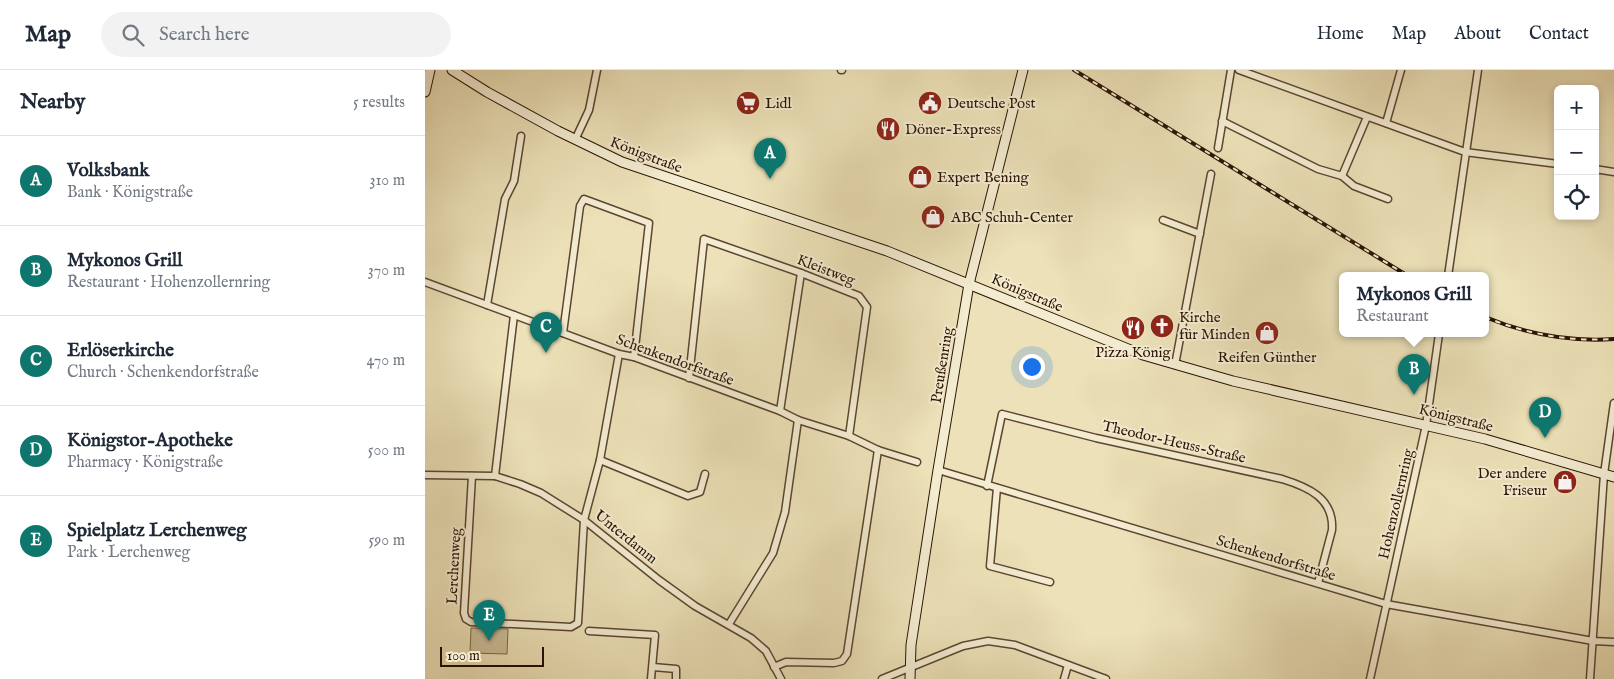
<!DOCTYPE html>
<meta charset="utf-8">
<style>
body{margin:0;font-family:"IM FELL English",serif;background:#f2f2f3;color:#1f2937}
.controls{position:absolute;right:15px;top:15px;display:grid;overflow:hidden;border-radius:8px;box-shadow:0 2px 8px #0003}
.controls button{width:45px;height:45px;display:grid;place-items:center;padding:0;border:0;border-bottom:1px solid #e0e1e3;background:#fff;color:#1f2937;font:25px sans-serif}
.scale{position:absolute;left:15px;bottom:12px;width:104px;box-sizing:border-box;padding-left:5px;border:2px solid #2c1304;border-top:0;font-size:14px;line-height:18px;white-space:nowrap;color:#2c1304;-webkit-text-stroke:4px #f3ecd1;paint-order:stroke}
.you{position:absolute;left:606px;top:296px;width:18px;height:18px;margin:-12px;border:4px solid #fff;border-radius:50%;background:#1a73e8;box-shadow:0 0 0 8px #1a73e833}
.badge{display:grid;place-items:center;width:32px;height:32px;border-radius:50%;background:#0f766e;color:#fff;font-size:16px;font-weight:700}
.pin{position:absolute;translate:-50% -41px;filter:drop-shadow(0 1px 2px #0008)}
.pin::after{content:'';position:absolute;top:26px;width:18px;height:15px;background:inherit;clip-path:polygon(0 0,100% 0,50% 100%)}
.popup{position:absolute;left:914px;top:202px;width:150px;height:65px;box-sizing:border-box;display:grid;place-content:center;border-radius:8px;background:#fff;filter:drop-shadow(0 1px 4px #0005);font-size:16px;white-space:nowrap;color:#747a83}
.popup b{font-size:19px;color:#1f2937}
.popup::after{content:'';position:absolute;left:50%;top:100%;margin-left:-10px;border:10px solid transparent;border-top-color:#fff}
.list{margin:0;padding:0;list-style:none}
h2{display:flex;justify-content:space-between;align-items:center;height:65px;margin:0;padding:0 20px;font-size:21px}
h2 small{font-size:16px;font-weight:400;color:#747a83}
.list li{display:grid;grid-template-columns:32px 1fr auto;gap:15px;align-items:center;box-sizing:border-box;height:90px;padding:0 20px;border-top:1px solid #e0e1e3}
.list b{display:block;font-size:19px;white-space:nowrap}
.list p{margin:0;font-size:16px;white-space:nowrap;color:#747a83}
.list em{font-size:16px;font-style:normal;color:#747a83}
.icon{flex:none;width:28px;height:28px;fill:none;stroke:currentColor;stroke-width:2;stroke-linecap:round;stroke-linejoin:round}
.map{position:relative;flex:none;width:1189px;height:609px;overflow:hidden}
header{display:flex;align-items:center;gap:30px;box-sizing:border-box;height:70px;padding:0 25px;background:#fff;border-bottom:1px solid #e0e1e3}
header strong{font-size:24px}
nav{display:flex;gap:28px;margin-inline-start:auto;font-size:18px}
.search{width:350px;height:45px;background:#f2f2f3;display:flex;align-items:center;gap:12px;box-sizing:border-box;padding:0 18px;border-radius:28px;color:#747a83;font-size:19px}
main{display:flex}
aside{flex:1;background:#fff}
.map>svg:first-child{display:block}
.park{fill:#cbbe99;stroke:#7c684e}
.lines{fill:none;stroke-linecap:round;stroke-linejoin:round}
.street-casing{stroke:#5c4631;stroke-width:9}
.secondary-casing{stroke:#2c1304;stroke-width:11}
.street{stroke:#f3ecd1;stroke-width:6}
.secondary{stroke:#f3ecd1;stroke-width:9}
.rail-casing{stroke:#2c1304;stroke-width:4}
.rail{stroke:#f3ecd1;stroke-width:2;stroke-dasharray:5.5;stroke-linecap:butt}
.labels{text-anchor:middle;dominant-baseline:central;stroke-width:4;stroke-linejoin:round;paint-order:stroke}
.poi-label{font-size:15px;fill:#2c1304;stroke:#f3ecd1;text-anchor:start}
.street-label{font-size:15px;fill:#2c1304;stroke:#f3ecd1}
</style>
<header>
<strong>Map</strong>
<div class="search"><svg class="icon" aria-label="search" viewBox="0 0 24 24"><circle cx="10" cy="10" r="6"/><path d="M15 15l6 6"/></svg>Search here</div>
<nav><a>Home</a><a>Map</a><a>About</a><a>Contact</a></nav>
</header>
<main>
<aside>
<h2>Nearby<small>5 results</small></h2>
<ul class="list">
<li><span class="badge">A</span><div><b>Volksbank</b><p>Bank · Königstraße</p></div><em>310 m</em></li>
<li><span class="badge">B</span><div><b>Mykonos Grill</b><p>Restaurant · Hohenzollernring</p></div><em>370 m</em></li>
<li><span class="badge">C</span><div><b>Erlöserkirche</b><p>Church · Schenkendorfstraße</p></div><em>470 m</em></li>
<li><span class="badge">D</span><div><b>Königstor-Apotheke</b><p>Pharmacy · Königstraße</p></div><em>500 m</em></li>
<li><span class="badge">E</span><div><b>Spielplatz Lerchenweg</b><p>Park · Lerchenweg</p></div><em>590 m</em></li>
</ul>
</aside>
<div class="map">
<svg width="1189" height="609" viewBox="0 0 1189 609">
<rect width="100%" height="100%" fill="#ece1b8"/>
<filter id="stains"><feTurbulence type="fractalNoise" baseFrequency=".004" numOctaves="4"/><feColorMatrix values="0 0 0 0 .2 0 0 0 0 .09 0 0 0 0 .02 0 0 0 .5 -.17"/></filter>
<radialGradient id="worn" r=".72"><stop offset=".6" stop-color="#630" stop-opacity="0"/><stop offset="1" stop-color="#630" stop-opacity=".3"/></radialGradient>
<path class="park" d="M46,558L83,559L82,584L45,583Z"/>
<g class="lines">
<g class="street-casing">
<g id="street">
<path d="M416,0H417"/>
<path d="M814,0L1040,82L1133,94"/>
<path d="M797,51L893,99L917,106L929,116L963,129"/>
<path d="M961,53L976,0"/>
<path d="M150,70L164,40L172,0"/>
<path d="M793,78L806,0"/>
<path d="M1170,99L1189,102"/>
<path d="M917,106L942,47"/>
<path d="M738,150L775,164"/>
<path d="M1023,206L1053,0"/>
<path d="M0,212L194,284L209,287L355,341L373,350L424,366L453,380L492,392"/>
<path d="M62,235L80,129L89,111L96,66"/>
<path d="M138,263L155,136L159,129L224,153L209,287"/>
<path d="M750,295L786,104"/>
<path d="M264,308L279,169L376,203L434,226L442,237L424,366"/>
<path d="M355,341L376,203"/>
<path d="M175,390L263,426L275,422L280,404"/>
<path d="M513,400L961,534L1168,571L1189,572"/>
<path d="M0,405L70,406L95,414L116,423L159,450L234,510L270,536L326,568L341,581L356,609"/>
<path d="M47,406L39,543L41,549L46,552L146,557L153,553L159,450L175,390L194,284"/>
<path d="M70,406L89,245"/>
<path d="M562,416L577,344L671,368L857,409C883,417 909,428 907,460L893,513"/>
<path d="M572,418L565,496L625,512"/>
<path d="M304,554L348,483L360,442L373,350"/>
<path d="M164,561L230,565L226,609"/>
<path d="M228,597L251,599V609"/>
<path d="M349,597L361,592L409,593L417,591L422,584L453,380"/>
<path d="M457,609L538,576L563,571L590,575L681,609"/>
<path d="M639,609L643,595"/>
<path d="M945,609L1001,355L1014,264"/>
<path d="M1165,609L1179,404L1189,333"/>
</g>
</g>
<g class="secondary-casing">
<g id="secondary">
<path d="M27,0L62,22L133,61L197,92L462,181L718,285L808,311L1060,369L1189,407"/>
<path d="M0,22L5,0"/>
<path d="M485,609L486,575L513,400L544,214L598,0"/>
</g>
</g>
<use href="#street" class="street"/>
<use href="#secondary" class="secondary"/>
<g class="rail-casing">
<g id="rail">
<path d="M649,0L983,206"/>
<path d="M1060,247C1101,264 1145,272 1189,269"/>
</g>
</g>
<use href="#rail" class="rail"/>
</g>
<defs>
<g id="supermarket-disc" transform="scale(1.25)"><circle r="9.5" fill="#8f2418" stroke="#f3ecd1"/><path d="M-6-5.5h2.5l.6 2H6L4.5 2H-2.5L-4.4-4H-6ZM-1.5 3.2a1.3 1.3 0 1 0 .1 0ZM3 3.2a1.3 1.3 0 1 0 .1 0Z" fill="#fff"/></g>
<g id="civic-disc" transform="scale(1.25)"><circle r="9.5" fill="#8f2418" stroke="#f3ecd1"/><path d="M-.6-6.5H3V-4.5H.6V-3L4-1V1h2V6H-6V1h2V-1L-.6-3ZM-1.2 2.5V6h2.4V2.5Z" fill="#fff"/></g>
<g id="restaurant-disc" transform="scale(1.25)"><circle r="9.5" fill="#8f2418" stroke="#f3ecd1"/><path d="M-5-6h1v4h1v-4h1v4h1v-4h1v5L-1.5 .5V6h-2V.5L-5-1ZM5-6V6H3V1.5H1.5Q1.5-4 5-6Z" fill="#fff"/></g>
<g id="shop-disc" transform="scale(1.25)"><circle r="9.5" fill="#8f2418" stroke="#f3ecd1"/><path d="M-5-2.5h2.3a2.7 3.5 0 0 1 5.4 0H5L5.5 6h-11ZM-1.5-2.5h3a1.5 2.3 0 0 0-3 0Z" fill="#fff"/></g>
<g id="church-disc" transform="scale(1.25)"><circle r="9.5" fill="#8f2418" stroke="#f3ecd1"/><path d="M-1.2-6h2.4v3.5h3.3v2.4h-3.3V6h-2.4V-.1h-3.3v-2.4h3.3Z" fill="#fff"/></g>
</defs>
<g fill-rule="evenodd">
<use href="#supermarket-disc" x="323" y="33"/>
<use href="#civic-disc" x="505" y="33"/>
<use href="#restaurant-disc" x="463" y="59"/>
<use href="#shop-disc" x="495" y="107"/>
<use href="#shop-disc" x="508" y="147"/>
<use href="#church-disc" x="737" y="256"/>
<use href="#restaurant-disc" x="708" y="258"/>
<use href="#shop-disc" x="842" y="263"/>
<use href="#shop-disc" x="1140" y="412"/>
</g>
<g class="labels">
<g class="poi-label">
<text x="340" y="33">Lidl</text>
<text x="522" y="33">Deutsche Post</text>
<text x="480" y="59">Döner-Express</text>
<text x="512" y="107">Expert Bening</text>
<text x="526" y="147">ABC Schuh-Center</text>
<text x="754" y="247">Kirche<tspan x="754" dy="17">für Minden</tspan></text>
<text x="708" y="282" text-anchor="middle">Pizza König</text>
<text x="842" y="287" text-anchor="middle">Reifen Günther</text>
<text x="1122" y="403" text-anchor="end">Der andere<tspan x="1122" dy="17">Friseur</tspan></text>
</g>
<g class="street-label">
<text transform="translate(221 85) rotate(21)">Königstraße</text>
<text transform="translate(401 200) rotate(21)">Kleistweg</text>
<text transform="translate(602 223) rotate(23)">Königstraße</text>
<text transform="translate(250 290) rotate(20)">Schenkendorfstraße</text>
<text transform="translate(517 295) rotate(-81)">Preußenring</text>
<text transform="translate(1031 348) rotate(14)">Königstraße</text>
<text transform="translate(749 372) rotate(13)">Theodor-Heuss-Straße</text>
<text transform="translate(971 434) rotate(-77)">Hohenzollernring</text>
<text transform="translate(201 467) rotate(39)">Unterdamm</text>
<text transform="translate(851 488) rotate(17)">Schenkendorfstraße</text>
<text transform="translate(29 496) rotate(-87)">Lerchenweg</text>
</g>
</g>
<rect width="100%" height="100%" filter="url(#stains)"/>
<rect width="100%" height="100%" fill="url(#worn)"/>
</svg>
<div class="controls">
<button>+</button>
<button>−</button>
<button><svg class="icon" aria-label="locate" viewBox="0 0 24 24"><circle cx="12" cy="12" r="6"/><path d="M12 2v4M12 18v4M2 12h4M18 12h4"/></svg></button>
</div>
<div class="scale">100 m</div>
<div class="you"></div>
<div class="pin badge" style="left:345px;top:109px">A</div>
<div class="pin badge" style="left:989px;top:325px">B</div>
<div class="popup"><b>Mykonos Grill</b>Restaurant</div>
<div class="pin badge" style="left:121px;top:283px">C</div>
<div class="pin badge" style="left:1120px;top:368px">D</div>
<div class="pin badge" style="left:64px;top:571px">E</div>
</div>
</main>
